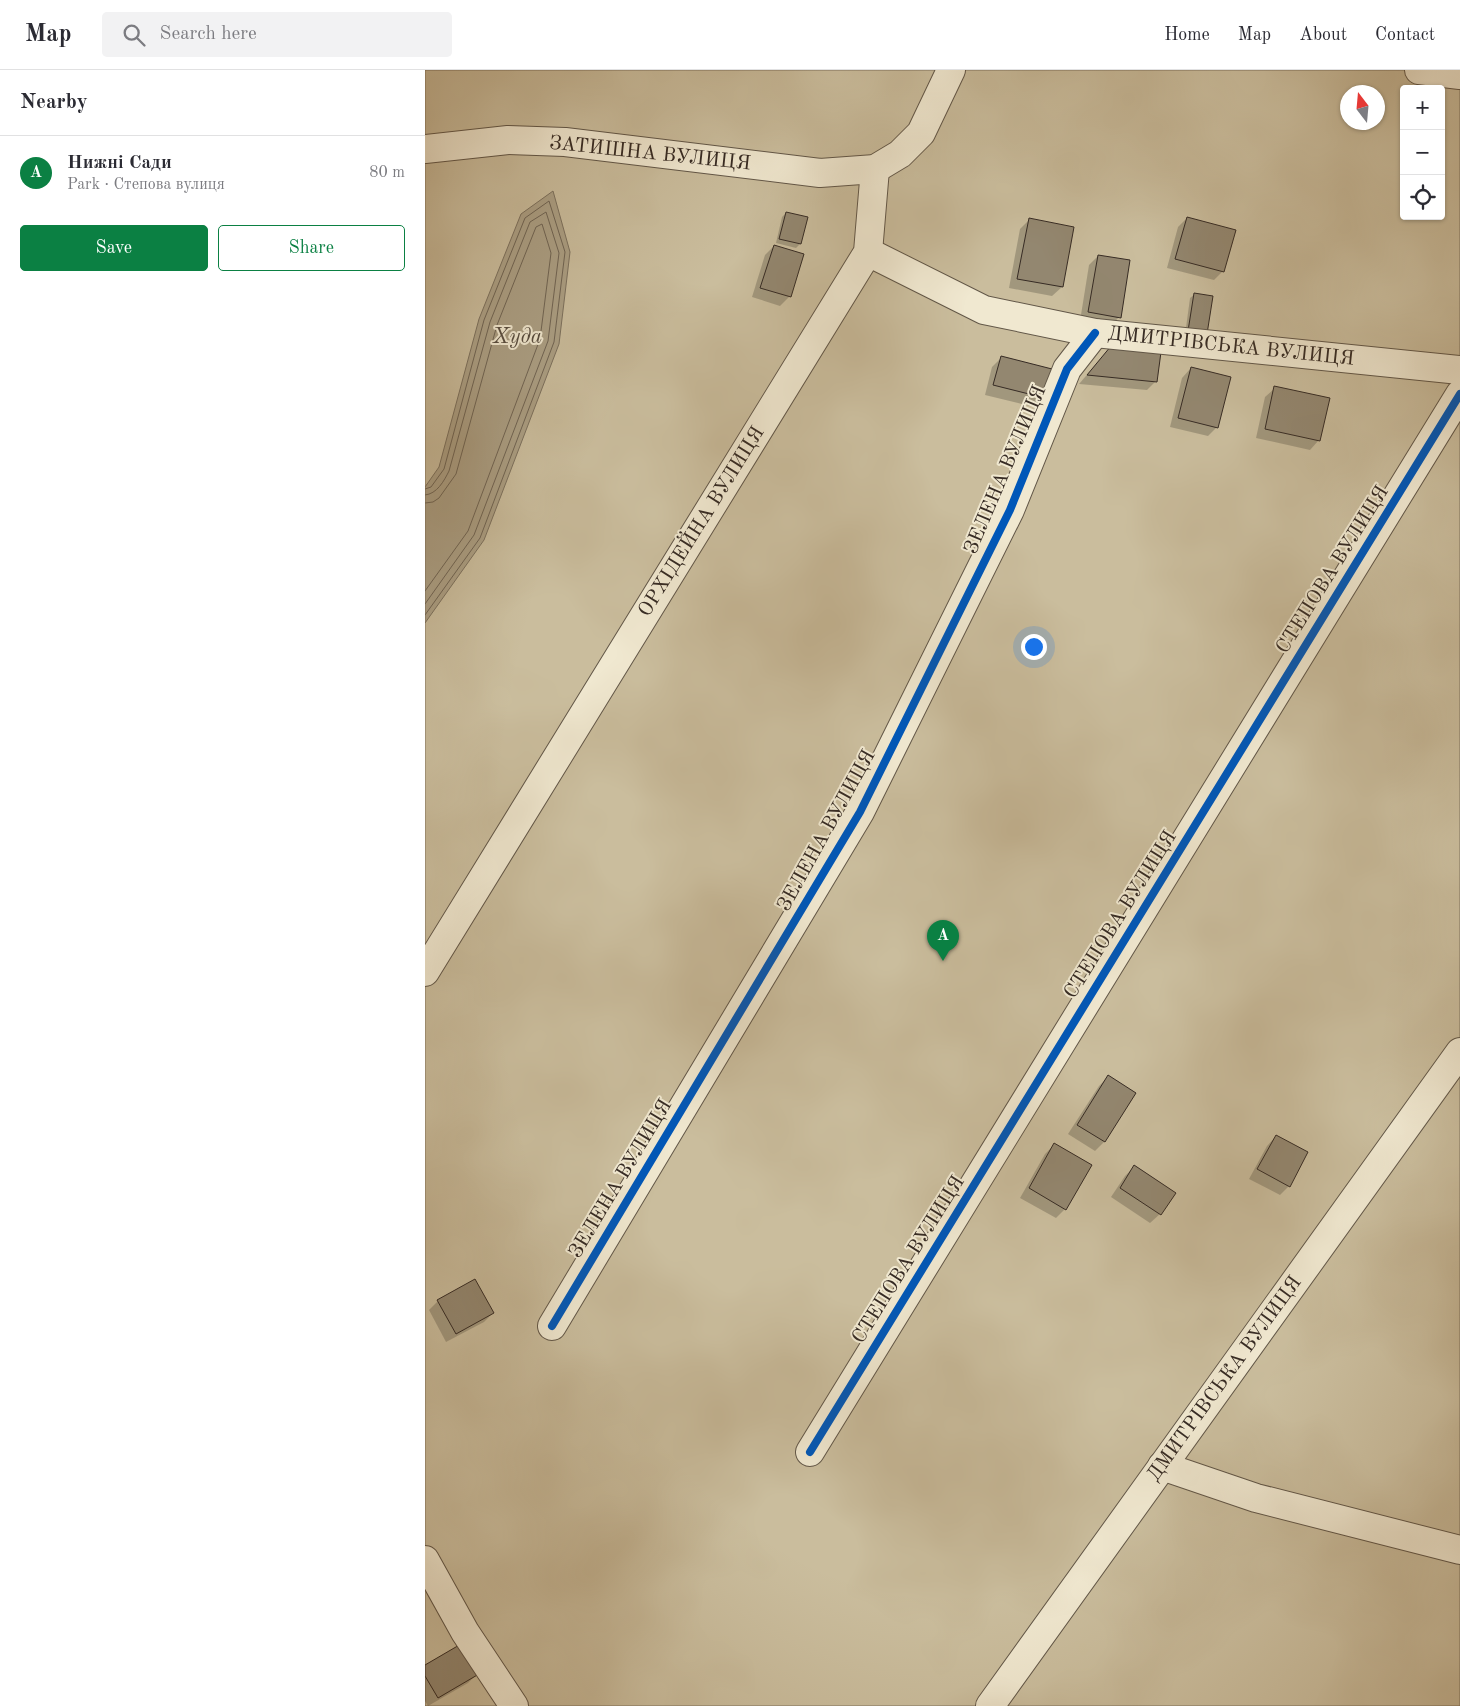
<!DOCTYPE html>
<meta charset="utf-8">
<style>
body{margin:0;font-family:"Old Standard TT",serif;background:#f2f2f3;color:#2b2b33}
.controls{position:absolute;right:15px;top:15px;display:grid;overflow:hidden;border-radius:5px;box-shadow:0 1px 4px #0004}
.controls button{width:45px;height:45px;display:grid;place-items:center;padding:0;border:0;border-bottom:1px solid #e1e1e2;background:#fff;color:#2b2b33;font:25px sans-serif}
.compass{position:absolute;left:915px;top:15px;width:45px;height:45px;border-radius:50%;background:#fff;box-shadow:0 1px 4px #0004;rotate:344deg}
.you{position:absolute;left:608px;top:576px;width:18px;height:18px;margin:-12px;border:4px solid #fff;border-radius:50%;background:#1a73e8;box-shadow:0 0 0 8px #1a73e833}
.badge{display:grid;place-items:center;width:32px;height:32px;border-radius:50%;background:#0b8043;color:#fff;font-size:16px;font-weight:700}
.pin{position:absolute;translate:-50% -41px;filter:drop-shadow(0 1px 2px #0008)}
.pin::after{content:'';position:absolute;top:26px;width:18px;height:15px;background:inherit;clip-path:polygon(0 0,100% 0,50% 100%)}
.list{margin:0;padding:0;list-style:none}
h2{display:flex;justify-content:space-between;align-items:center;height:65px;margin:0;padding:0 20px;font-size:21px}
h2 small{font-size:16px;font-weight:400;color:#7c7c81}
.list li{display:grid;grid-template-columns:32px 1fr auto;gap:15px;align-items:center;box-sizing:border-box;height:75px;padding:0 20px;border-top:1px solid #e1e1e2}
.list b{display:block;font-size:19px;white-space:nowrap}
.list p{margin:0;font-size:16px;white-space:nowrap;color:#7c7c81}
.list em{font-size:16px;font-style:normal;color:#7c7c81}
.actions{display:flex;gap:10px;padding:15px 20px}
.actions a{flex:1;padding:11px 0;border:1px solid #0b8043;border-radius:5px;text-align:center;font-size:18px;color:#0b8043}
.actions .main{background:#0b8043;color:#fff}
.icon{flex:none;width:28px;height:28px;fill:none;stroke:currentColor;stroke-width:2;stroke-linecap:round;stroke-linejoin:round}
.map{position:relative;flex:none;width:1035px;height:1636px;overflow:hidden}
header{display:flex;align-items:center;gap:30px;box-sizing:border-box;height:70px;padding:0 25px;background:#fff;border-bottom:1px solid #e1e1e2}
header strong{font-size:24px}
nav{display:flex;gap:28px;margin-inline-start:auto;font-size:18px}
.search{width:350px;height:45px;background:#f2f2f3;display:flex;align-items:center;gap:12px;box-sizing:border-box;padding:0 18px;border-radius:5px;color:#7c7c81;font-size:19px}
main{display:flex}
aside{flex:1;background:#fff}
.map>svg:first-child{display:block}
.green{fill:#cabd9d;stroke:#807460;fill-rule:evenodd}
.water{fill:#ab9f84;stroke:#7c715e}
.shadow{fill:#0003}
.lines{fill:none;stroke-linecap:round;stroke-linejoin:round}
.shore{stroke:#706554;stroke-width:1}
.building{fill:#938770;stroke:#362b24}
.minor-casing{stroke:#625748;stroke-width:30}
.minor{stroke:#f0e8d0;stroke-width:28}
.cycleway-casing{stroke:#f0e8d0;stroke-width:11}
.cycleway{stroke:#0057b8;stroke-width:8}
.labels{text-anchor:middle;dominant-baseline:central;stroke-width:4;stroke-linejoin:round;paint-order:stroke}
.street-label{font-size:20px;fill:#362b24;stroke:#f0e8d0}
.water-label{font-size:21px;font-style:italic;fill:#594e41;stroke:#f0e8d0}
</style>
<header>
<strong>Map</strong>
<div class="search"><svg class="icon" aria-label="search" viewBox="0 0 24 24"><circle cx="10" cy="10" r="6"/><path d="M15 15l6 6"/></svg>Search here</div>
<nav><a>Home</a><a>Map</a><a>About</a><a>Contact</a></nav>
</header>
<main>
<aside>
<h2>Nearby<small></small></h2>
<ul class="list">
<li><span class="badge">A</span><div><b>Нижні Сади</b><p>Park · Степова вулиця</p></div><em>80 m</em></li>
</ul>
<div class="actions"><a class="main">Save</a><a>Share</a></div>
</aside>
<div class="map">
<svg width="1035" height="1636" viewBox="0 0 1035 1636">
<rect width="100%" height="100%" fill="#e8dbb6"/>
<filter id="stains"><feTurbulence type="fractalNoise" baseFrequency=".004" numOctaves="4"/><feColorMatrix values="0 0 0 0 .2 0 0 0 0 .09 0 0 0 0 .02 0 0 0 .5 -.17"/></filter>
<radialGradient id="worn" r=".72"><stop offset=".6" stop-color="#630" stop-opacity="0"/><stop offset="1" stop-color="#630" stop-opacity=".3"/></radialGradient>
<path class="green" d="M0,0H1035V1636H0ZM979,19H1016V146H979ZM922,22H952V52H922Z"/>
<path class="water" d="M128,121L145,182L134,274L59,470L0,553V417L14,397L54,249L96,144Z"/>
<g class="shadow">
<path d="M361,143L375,174L371,178L351,173L357,147Z"/>
<path d="M762,148L798,201L789,210L742,198L753,157Z"/>
<path d="M604,150L637,217L627,226L584,218L595,159Z"/>
<path d="M349,176L365,226L355,236L327,227L340,185Z"/>
<path d="M673,186L694,247L685,257L655,251L664,195Z"/>
<path d="M770,224L787,227L760,265L765,228Z"/>
<path d="M686,277L731,311L722,320L654,314Z"/>
<path d="M576,288L618,328L609,337L560,325L567,297Z"/>
<path d="M766,298L792,357L783,366L745,357L757,308Z"/>
<path d="M850,318L894,370L885,380L831,368L840,327Z"/>
<path d="M683,1007L709,1023L679,1072L670,1081L643,1064L674,1016Z"/>
<path d="M851,1066L864,1116L855,1125L824,1109L842,1076Z"/>
<path d="M629,1075L640,1139L631,1148L595,1128L620,1084Z"/>
<path d="M709,1097L749,1124L735,1144L725,1153L686,1127L700,1106Z"/>
<path d="M13,1231L68,1243L59,1252L21,1272L4,1240Z"/>
<path d="M0,1597L52,1604L43,1613L3,1636L0,1631Z"/>
</g>
<g class="lines">
<g class="shore">
<path d="M0,419L6,417L19,399L59,250L100,148L124,131L140,182L129,272L55,468L0,545"/>
<path d="M0,425C12,424 19,411 24,401L65,252L105,152L121,142L134,183L123,271L49,465L0,534"/>
<path d="M0,433L8,432L14,428L31,404L72,255L111,157L117,154L126,183L115,269L43,461L0,521"/>
</g>
</g>
<g class="building">
<path d="M361,142L383,147L376,174L354,169Z"/>
<path d="M762,147L811,160L799,202L750,189Z"/>
<path d="M604,148L649,157L638,217L592,209Z"/>
<path d="M349,175L379,184L366,227L335,218Z"/>
<path d="M673,185L705,190L696,248L663,242Z"/>
<path d="M769,223L788,226L782,264L763,261Z"/>
<path d="M686,276L736,282L732,312L662,305Z"/>
<path d="M576,286L627,299L620,328L568,315Z"/>
<path d="M766,297L806,307L793,358L753,348Z"/>
<path d="M849,316L905,328L895,371L840,359Z"/>
<path d="M683,1005L711,1023L680,1072L652,1055Z"/>
<path d="M851,1065L883,1082L865,1117L832,1099Z"/>
<path d="M629,1073L667,1095L641,1140L604,1118Z"/>
<path d="M709,1095L751,1123L736,1145L695,1118Z"/>
<path d="M50,1209L69,1243L31,1264L12,1230Z"/>
<path d="M36,1574L54,1604L13,1628L0,1606V1595Z"/>
</g>
<g class="lines">
<g class="minor-casing">
<g id="minor">
<path d="M994,0L1035,5"/>
<path d="M0,79L83,70L140,72L395,103L450,99L475,84L496,63L526,0"/>
<path d="M443,182L559,240L670,263L1035,300"/>
<path d="M0,902L443,182L450,99"/>
<path d="M127,1256L435,742L585,440L642,299L670,263"/>
<path d="M385,1382L1035,324"/>
<path d="M737,1396L831,1428L1035,1480"/>
<path d="M0,1490L40,1562L89,1636"/>
<path d="M565,1636L1035,982"/>
</g>
</g>
<use href="#minor" class="minor"/>
<g class="cycleway-casing">
<g id="cycleway">
<path d="M127,1256L435,742L585,440L642,299L670,263"/>
<path d="M385,1382L1035,324"/>
</g>
</g>
<use href="#cycleway" class="cycleway"/>
</g>
<g class="labels">
<g class="street-label">
<text transform="translate(225 84) rotate(6)">ЗАТИШНА ВУЛИЦЯ</text>
<text transform="translate(806 277) rotate(6)">ДМИТРІВСЬКА ВУЛИЦЯ</text>
<text transform="translate(581 400) rotate(-67)">ЗЕЛЕНА ВУЛИЦЯ</text>
<text transform="translate(277 452) rotate(-58)">ОРХІДЕЙНА ВУЛИЦЯ</text>
<text transform="translate(908 500) rotate(-58)">СТЕПОВА ВУЛИЦЯ</text>
<text transform="translate(402 761) rotate(-61)">ЗЕЛЕНА ВУЛИЦЯ</text>
<text transform="translate(696 845) rotate(-58)">СТЕПОВА ВУЛИЦЯ</text>
<text transform="translate(196 1109) rotate(-59)">ЗЕЛЕНА ВУЛИЦЯ</text>
<text transform="translate(484 1190) rotate(-58)">СТЕПОВА ВУЛИЦЯ</text>
<text transform="translate(800 1309) rotate(-54)">ДМИТРІВСЬКА ВУЛИЦЯ</text>
</g>
<g class="water-label">
<text x="92" y="267">Худа</text>
</g>
</g>
<rect width="100%" height="100%" filter="url(#stains)"/>
<rect width="100%" height="100%" fill="url(#worn)"/>
</svg>
<div class="controls">
<button>+</button>
<button>−</button>
<button><svg class="icon" aria-label="locate" viewBox="0 0 24 24"><circle cx="12" cy="12" r="6"/><path d="M12 2v4M12 18v4M2 12h4M18 12h4"/></svg></button>
</div>
<svg class="compass" viewBox="-18 -18 36 36"><path d="M0-13l5 13h-10z" fill="#e53935"/><path d="M0 13l5-13h-10z" fill="#7c7c81"/></svg>
<div class="you"></div>
<div class="pin badge" style="left:518px;top:891px">A</div>
</div>
</main>
